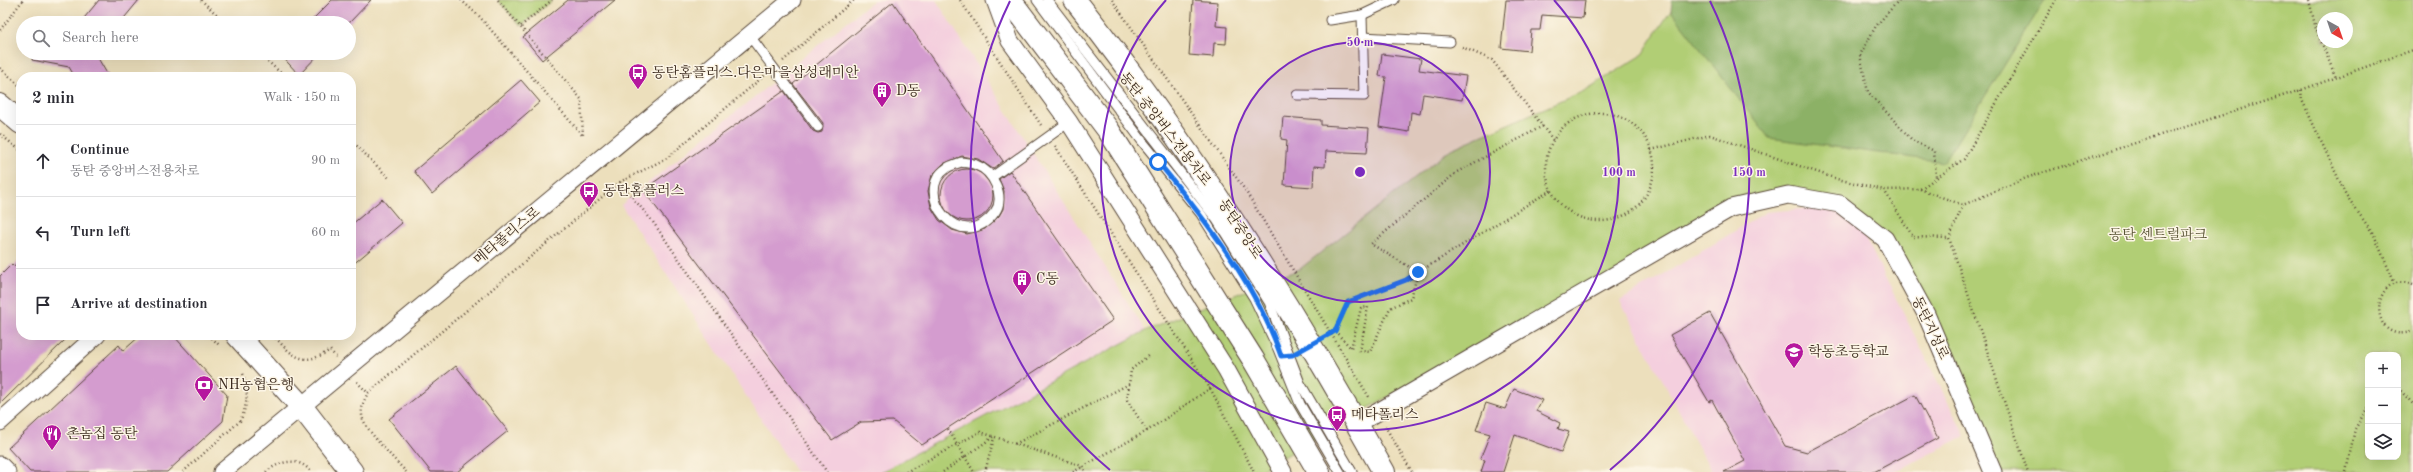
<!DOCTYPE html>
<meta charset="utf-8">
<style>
body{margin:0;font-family:"Old Standard TT","Noto Serif KR",serif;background:#f2f2f3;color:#2b2b33}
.controls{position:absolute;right:12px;bottom:12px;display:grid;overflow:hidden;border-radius:8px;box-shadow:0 4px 16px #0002}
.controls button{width:36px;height:36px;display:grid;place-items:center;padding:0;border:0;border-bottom:1px solid #e1e1e2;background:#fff;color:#2b2b33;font:20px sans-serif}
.compass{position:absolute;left:2317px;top:12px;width:36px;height:36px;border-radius:50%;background:#fff;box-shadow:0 4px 16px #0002;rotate:140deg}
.stop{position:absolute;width:12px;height:12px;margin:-9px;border:3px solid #1a73e8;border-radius:50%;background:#fff}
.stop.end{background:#1a73e8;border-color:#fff;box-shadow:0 1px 4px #0008}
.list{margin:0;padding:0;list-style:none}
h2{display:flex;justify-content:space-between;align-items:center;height:52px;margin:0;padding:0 16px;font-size:17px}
h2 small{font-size:13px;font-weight:400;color:#7c7c81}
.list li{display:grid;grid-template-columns:26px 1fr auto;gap:12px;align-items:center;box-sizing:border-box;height:72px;padding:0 16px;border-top:1px solid #e1e1e2}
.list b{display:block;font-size:15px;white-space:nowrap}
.list p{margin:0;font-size:13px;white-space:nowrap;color:#7c7c81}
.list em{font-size:13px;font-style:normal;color:#7c7c81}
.icon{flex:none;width:22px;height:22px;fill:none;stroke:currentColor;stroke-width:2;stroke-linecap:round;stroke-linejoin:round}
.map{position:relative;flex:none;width:2413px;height:472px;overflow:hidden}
.search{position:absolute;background:#fff;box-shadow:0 4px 16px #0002;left:16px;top:16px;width:340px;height:44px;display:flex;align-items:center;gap:10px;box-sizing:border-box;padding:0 14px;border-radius:22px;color:#7c7c81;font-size:15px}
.panel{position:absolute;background:#fff;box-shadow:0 4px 16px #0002;left:16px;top:72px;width:340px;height:268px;border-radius:16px}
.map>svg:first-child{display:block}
.built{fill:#f4cfde}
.green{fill:#b1ce75;stroke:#767c4a;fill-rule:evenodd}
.forest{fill:#8cb166;stroke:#646e42}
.building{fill:#d49ccf}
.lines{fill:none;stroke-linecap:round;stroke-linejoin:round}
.lane-casing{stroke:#564536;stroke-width:11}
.street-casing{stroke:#564536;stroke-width:19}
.secondary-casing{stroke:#564536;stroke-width:24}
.path{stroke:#564536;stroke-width:2.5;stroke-dasharray:1 3;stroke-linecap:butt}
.lane{stroke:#fff;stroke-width:9}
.street{stroke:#fff;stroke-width:17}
.secondary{stroke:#fff;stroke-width:22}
.path-bridge{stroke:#564536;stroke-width:2.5;stroke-dasharray:1 3;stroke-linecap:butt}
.route{stroke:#1a73e8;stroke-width:5}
.ring{fill:none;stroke:#7b2cbf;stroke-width:2}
.labels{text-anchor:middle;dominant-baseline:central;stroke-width:3;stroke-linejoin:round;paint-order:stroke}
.poi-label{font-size:14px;fill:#3b2a1e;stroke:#fcf5e5;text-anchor:start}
.street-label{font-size:14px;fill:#3b2a1e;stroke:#fcf5e5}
.park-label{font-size:14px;fill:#585334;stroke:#fcf5e5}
.centre{fill:#7b2cbf;stroke:#fcf5e5;stroke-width:2}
.ring-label{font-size:12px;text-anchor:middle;font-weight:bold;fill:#7b2cbf;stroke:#fcf5e5;stroke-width:3;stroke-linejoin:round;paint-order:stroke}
</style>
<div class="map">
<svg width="2413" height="472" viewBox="0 0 2413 472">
<rect width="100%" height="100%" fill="#fcf5e5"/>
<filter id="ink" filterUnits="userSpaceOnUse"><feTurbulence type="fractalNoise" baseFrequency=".025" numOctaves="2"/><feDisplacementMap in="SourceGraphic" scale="8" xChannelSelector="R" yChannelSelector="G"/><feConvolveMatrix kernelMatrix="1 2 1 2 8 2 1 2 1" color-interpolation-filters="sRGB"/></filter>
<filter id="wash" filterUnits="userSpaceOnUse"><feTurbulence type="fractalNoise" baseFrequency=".012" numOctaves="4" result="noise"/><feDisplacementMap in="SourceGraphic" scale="16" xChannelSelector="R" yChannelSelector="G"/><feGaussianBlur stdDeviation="0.9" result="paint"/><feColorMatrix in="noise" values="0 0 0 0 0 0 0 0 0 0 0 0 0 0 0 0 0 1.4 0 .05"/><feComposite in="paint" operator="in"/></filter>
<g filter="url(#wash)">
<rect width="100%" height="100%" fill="#ecdfbc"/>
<g class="built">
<path d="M874,0H936L1235,472H796L621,205Z"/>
<path d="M1812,208L1854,215L1965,436L1894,472H1712L1620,301L1766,212Z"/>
</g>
<g class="green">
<path d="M498,0H552L521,26Z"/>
<path d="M1678,0H2413V472H1993L1885,239L1840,204L1788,195L1731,208L1375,404L1258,472H881L1147,330L1300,269L1451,149L1584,91L1641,56ZM2323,18H2347V42H2323ZM2368,355H2398V457H2368Z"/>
</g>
<path class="forest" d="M1672,0H2045L1944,162L1769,138L1671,11Z"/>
<g id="blocks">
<g class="building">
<path d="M99,0H139L120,23H80Z"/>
<path d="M332,0H371L349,23H309Z"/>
<path d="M568,0H615L542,60L523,37Z"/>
<path d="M1193,0L1218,2L1216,26L1227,27L1226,44L1214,43L1213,57L1189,55Z"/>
<path d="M1506,0H1585L1583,18L1542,15L1540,30H1531L1529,51L1501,48Z"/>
<path d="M893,2L1003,161L993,169L978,159L962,156L943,164L932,175L928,191L931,207L939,220L952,230L967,234L985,229L999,216L1003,209L1004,191L999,179L1010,171L1113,320L922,445L893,421L861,422L832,440L643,190L784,91L813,131L818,133L822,132L823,123L793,84Z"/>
<path d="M33,53H95L109,77H75L69,67L32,60Z"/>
<path d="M279,53H320L299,75Z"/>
<path d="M1382,54L1421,59L1419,70L1466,76L1462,100L1423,94L1420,114L1411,112L1409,132L1379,127L1386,77L1379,76Z"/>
<path d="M521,80L540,102L432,194L414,171Z"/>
<path d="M1283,117L1321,120V125L1369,128L1367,153L1326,151L1325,167L1314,166L1313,187L1284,185L1287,140L1281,139Z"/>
<circle cx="967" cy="195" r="26"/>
<path d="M382,199L402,223L351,266V225Z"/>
<path d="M21,258V335H70L0,404V276L12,264L14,266Z"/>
<path d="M1710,313L1785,446L1807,452L1915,395L1938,438L1874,472H1724L1745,461L1712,400L1709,402L1670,335Z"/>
<path d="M141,335H173L227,395L223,421L167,472H30L8,448L119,345L123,351Z"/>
<path d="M456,366L508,431L457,472H431L389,419Z"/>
<path d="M1514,389L1542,400L1536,411L1560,423L1558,429L1569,432L1561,452L1515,435L1503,472H1481L1485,460L1480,459L1490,434L1476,430L1486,403L1505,409Z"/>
</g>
</g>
</g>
<g filter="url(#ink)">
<use href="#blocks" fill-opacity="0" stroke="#564536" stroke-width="1"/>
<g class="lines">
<g class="lane-casing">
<g id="lane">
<path d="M1037,0L1142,141L1201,214L1254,298L1278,349L1300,404L1340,472"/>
<path d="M1047,0L1217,220L1269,302L1300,383L1352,472"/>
<path d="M1330,20L1362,15L1394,0"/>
<path d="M749,35L818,127"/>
<path d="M1363,37L1450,42"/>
<path d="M1297,95L1364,96L1362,15"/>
<path d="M961,162C966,163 972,163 976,165C993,171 1006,197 995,212C961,258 910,193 947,168C951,165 957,164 961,162Z"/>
<path d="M992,177L1069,122"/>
</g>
</g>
<g class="street-casing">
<g id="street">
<path d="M995,0L1010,41L1069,122L1226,369L1283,472"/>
<path d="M0,422L97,335"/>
<path d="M1357,424L1731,208L1788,195L1840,204L1885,239L1926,314L1993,472"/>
<path d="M0,465L7,472"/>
<path d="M222,472L792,0"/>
</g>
</g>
<g class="secondary-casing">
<g id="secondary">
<path d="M1010,0L1109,131L1253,359L1319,472"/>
<path d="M1075,0C1192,148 1292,307 1384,472"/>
<path d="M0,105L21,123"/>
<path d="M237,335L301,406L352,472"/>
</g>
</g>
<g class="path">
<path d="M201,0L226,23"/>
<path d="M461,0L479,16L583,136"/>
<path d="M498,0L581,99L583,136"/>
<path d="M960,0L1041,125"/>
<path d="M1112,0L1245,190L1369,397"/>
<path d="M1899,0L1876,26L1860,55L1868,92L1912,140L1934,151L1936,177"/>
<path d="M2309,0L2316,29L2336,78"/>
<path d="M521,26L552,0"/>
<path d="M0,30L23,0"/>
<path d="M1462,47L1492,60L1553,140"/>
<path d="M259,53L285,77"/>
<path d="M783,61L854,0"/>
<path d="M0,68L21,87"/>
<path d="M2301,90L2302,100L2346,195L2374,235L2395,284"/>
<circle cx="1600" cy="167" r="54"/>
<path d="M0,134L21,151"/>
<path d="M351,140L389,178"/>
<path d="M1055,146L1210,388L1254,472"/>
<path d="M1651,150L1710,135L1837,179L1884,190L1920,189L1964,159L2056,0"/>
<path d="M620,182L653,222L827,472"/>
<path d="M1920,189L1963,205L2026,178L2301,90L2413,50"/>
<path d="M1884,190L1913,237L1949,238"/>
<path d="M1963,205L1949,238L2028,472"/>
<path d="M2413,285C2370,267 2366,348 2413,331"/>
<path d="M1335,331L1351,348L1361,308L1368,307L1360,351L1370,352L1390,308L1411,298L1418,272L1371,244L1457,172L1543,126"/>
<path d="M209,335L220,346"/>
<path d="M273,335C292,356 303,368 330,350L336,357"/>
<path d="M1327,335L1335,331L1348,302L1406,280L1551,190"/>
<path d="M357,382L368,393"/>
<path d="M2398,388L2413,404"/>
<path d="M1385,426L1412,472"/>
<path d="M1147,431L1127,400L1131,370L1149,355"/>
<path d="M1015,444L1129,384"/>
<path d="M183,472L240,421C248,405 249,388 242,371"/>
<path d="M266,472C279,461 299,456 311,472"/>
<path d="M406,472C396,460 363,429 362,415C361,407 364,400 368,393L620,182L667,158L765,75"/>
<path d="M906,472L980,432L1082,466L1086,472"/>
<path d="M943,472L993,437"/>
<path d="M985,472L994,438"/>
<path d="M1073,472L1147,431L1215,385"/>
<path d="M2346,472L2355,429L2368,407"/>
</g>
<use href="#lane" class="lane"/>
<use href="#street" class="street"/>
<use href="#secondary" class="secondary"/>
<path class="path-bridge" d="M948,429L974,472"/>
</g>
</g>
<g class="lines" filter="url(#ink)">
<path class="route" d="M1158,162C1205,219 1257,286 1281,356L1292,355L1335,331L1348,302L1406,280L1418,272"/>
</g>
<circle cx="1360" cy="172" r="130" fill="#7b2cbf" fill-opacity=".12"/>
<g class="ring">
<circle cx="1360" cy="172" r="130"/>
<path d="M1554 0A259 259 0 1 1 1166 0"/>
<path d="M1110 470A389 389 0 0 1 1010 1M1710 1A389 389 0 0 1 1610 470"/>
</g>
<defs>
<g id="bus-pin" transform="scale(1)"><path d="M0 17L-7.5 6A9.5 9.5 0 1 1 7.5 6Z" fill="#b5179e" stroke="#fcf5e5"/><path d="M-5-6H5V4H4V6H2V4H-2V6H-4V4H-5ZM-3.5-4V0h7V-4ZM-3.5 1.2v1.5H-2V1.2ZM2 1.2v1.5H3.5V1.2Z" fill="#fff"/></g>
<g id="building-pin" transform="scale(1)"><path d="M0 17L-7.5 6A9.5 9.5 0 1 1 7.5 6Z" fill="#b5179e" stroke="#fcf5e5"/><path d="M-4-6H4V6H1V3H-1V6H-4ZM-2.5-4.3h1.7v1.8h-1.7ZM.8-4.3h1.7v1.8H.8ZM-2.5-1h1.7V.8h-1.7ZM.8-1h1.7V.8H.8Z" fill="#fff"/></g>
<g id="school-pin" transform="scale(1)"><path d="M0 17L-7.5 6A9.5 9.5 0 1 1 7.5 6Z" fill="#b5179e" stroke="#fcf5e5"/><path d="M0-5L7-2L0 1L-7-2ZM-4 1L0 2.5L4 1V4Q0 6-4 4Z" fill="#fff"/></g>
<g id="bank-pin" transform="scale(1)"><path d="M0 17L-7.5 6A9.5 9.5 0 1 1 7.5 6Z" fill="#b5179e" stroke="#fcf5e5"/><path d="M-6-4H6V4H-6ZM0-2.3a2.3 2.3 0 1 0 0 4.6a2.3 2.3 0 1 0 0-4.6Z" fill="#fff"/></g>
<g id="restaurant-pin" transform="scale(1)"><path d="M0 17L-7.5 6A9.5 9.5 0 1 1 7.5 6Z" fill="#b5179e" stroke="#fcf5e5"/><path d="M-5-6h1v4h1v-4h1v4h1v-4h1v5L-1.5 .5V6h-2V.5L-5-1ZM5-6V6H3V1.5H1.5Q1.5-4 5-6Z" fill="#fff"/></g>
</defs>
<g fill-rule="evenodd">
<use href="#bus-pin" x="638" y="73"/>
<use href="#building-pin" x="882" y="91"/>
<use href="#bus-pin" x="589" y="191"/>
<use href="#building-pin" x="1022" y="279"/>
<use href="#school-pin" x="1794" y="352"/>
<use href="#bank-pin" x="204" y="385"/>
<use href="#bus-pin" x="1337" y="415"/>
<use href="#restaurant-pin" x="52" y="434"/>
</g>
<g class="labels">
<g class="poi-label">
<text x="652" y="73">동탄홈플러스.다은마을삼성래미안</text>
<text x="896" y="91">D동</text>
<text x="603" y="191">동탄홈플러스</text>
<text x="1036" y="279">C동</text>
<text x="1808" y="352">학동초등학교</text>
<text x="218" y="385">NH농협은행</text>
<text x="1351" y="415">메타폴리스</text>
<text x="66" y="434">촌놈집 동탄</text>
</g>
<g class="street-label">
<text transform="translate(1165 129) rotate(52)">동탄 중앙버스전용차로</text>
<text transform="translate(1240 229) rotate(57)">동탄중앙로</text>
<text transform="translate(507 236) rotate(-40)">메타폴리스로</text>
<text transform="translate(1930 328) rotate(65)">동탄지성로</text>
</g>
<g class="park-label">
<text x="2158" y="235">동탄 센트럴파크</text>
</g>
</g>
<circle cx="1360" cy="172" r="6" class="centre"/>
<g class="ring-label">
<text x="1360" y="46">50 m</text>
<text x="1619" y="176">100 m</text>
<text x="1749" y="176">150 m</text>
</g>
</svg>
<div class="controls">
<button>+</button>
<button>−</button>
<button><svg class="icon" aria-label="layers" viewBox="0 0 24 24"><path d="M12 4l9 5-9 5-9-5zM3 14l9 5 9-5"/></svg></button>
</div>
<svg class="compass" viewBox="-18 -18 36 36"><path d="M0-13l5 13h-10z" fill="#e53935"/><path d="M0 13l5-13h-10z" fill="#7c7c81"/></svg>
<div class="stop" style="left:1158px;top:162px"></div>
<div class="stop end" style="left:1418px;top:272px"></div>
<div class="search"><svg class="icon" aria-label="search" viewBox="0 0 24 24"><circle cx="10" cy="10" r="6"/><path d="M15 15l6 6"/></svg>Search here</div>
<section class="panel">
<h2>2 min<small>Walk · 150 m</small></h2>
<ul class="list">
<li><svg class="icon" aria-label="ahead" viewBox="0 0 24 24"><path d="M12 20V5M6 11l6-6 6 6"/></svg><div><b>Continue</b><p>동탄 중앙버스전용차로</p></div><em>90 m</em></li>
<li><svg class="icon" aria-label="left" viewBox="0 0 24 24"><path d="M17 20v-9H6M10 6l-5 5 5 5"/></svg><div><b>Turn left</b></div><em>60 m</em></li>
<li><svg class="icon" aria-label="arrive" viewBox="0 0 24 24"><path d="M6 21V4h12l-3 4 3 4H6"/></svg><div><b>Arrive at destination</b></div></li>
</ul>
</section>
</div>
